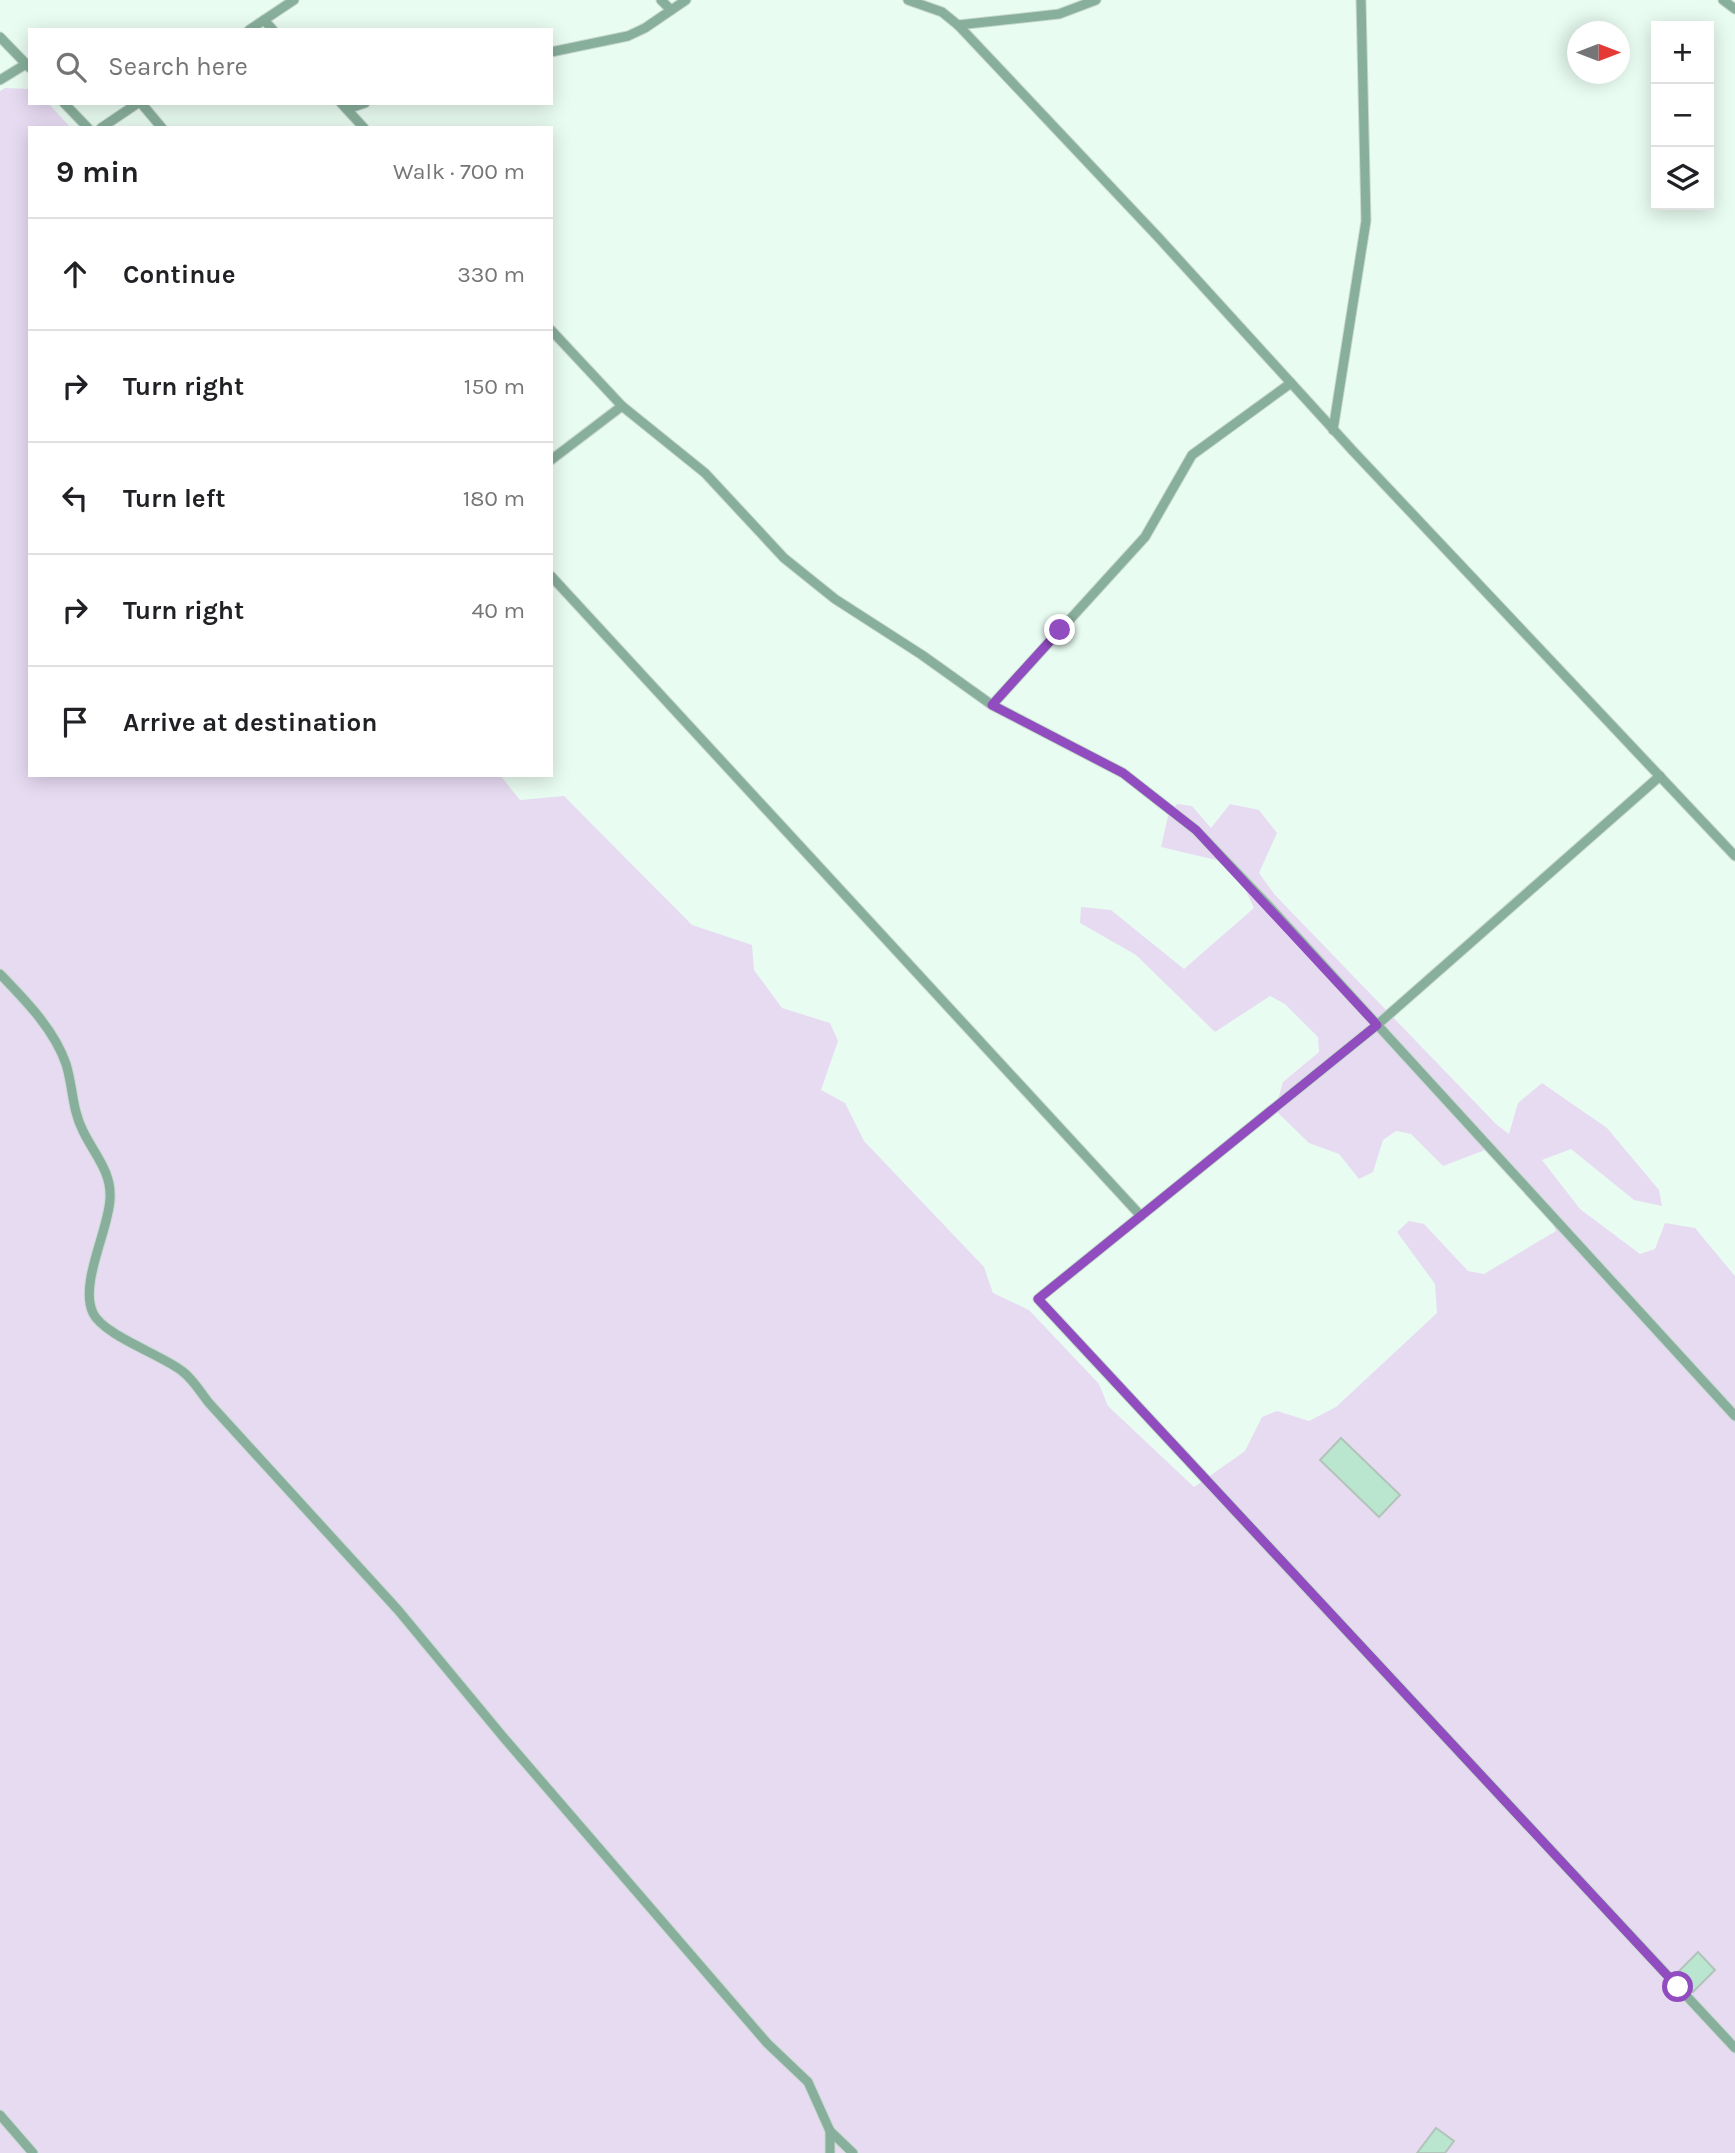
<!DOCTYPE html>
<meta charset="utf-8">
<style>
body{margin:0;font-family:Karla,sans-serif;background:#f6f6f6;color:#202124}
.controls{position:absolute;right:21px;top:21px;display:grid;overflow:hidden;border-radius:0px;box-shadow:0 4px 18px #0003}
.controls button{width:63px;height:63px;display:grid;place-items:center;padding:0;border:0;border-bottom:2px solid #e0e0e0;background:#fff;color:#202124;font:35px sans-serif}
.compass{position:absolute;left:1567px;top:21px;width:63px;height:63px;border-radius:50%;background:#fff;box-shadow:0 4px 18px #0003;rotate:90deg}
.stop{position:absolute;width:21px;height:21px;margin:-16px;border:5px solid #914cc0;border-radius:50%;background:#fff}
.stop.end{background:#914cc0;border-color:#fff;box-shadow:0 2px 7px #0008}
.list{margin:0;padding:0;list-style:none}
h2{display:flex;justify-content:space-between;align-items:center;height:91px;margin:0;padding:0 28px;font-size:30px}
h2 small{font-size:23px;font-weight:400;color:#757577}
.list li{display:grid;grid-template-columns:46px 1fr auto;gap:21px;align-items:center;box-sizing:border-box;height:112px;padding:0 28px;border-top:2px solid #e0e0e0}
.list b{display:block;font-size:26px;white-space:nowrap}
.list em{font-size:23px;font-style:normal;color:#757577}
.icon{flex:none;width:38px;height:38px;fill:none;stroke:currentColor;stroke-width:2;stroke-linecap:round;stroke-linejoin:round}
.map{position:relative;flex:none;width:1735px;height:2153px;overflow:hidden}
.search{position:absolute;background:#fff;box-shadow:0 4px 18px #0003;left:28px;top:28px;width:525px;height:77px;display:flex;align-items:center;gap:18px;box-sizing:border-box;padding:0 24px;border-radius:0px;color:#757577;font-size:26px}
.panel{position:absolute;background:#fff;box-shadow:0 4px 18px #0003;left:28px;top:126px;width:525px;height:651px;border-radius:0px}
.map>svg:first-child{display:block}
.green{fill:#e7dbf2}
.building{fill:#bae5ce;stroke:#b2c4ba;stroke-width:2}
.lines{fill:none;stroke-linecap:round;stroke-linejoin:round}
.service-casing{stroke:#c7d8cf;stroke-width:11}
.service{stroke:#88af9b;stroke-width:9}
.route{stroke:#914cc0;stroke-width:9}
</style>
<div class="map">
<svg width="1735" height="2153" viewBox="0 0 1735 2153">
<rect width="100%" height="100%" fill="#e9fcf2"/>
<path class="green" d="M5,88L30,89V103H48L71,128H30V775H500L520,800L564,796L692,925L752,945L754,970L782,1008L830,1023L838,1041L821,1090L845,1103L864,1141L984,1267L993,1293L1029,1310L1099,1384L1108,1406L1194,1487L1245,1451L1262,1417L1277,1411L1309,1421L1336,1407L1437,1313L1435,1284L1397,1232L1409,1221L1424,1224L1468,1271L1484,1274L1556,1231L1544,1204L1485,1150L1443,1166L1411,1134L1396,1131L1383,1140L1373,1172L1359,1179L1339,1154L1309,1143L1275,1110L1283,1082L1319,1052L1318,1037L1285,1004L1270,996L1215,1032L1136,955L1080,923L1081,907L1111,910L1184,969L1254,908L1233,864L1161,847L1168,816L1177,804L1192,806L1211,828L1230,804L1259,810L1277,833L1259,873L1275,895L1496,1124L1509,1134L1518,1103L1542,1083L1607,1128L1659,1190L1662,1206L1634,1200L1571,1149L1542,1160L1580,1209L1640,1254L1655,1249L1665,1223L1695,1228L1735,1276V2153H0V91Z"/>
<g class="building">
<path d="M1341,1438L1400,1495L1379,1517L1320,1460Z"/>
<path d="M1698,1952L1715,1970L1693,1992L1676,1974Z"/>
<path d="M1436,2128L1454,2141L1445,2153H1417Z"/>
</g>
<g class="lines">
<g class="service-casing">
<g id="service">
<path d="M661,0L671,10"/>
<path d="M908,0L942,12L958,25L1158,237L1353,451L1735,856"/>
<path d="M1723,0L1735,9"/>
<path d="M264,20L273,30"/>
<path d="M958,25L1059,14L1096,0"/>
<path d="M249,30L294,0"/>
<path d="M0,37L30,68"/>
<path d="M551,52L628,36L645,28L686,0"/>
<path d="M0,80L26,64"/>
<path d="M64,103L88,128"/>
<path d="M141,103L162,128"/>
<path d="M341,103L364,128"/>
<path d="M347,109L365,103"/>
<path d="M101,128L138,103"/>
<path d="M551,330L622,406L705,473L784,558L835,599L922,655L992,705L1123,773L1196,830L1265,902L1735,1416"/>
<path d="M1333,430L1366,221L1361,0"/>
<path d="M551,460L622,406"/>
<path d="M551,576L1141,1216"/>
<path d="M992,705L1145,537L1192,455L1291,383"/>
<path d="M1660,776L1377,1025L1038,1299L1735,2048"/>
<path d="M0,974C25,1000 54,1029 66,1064C73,1086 72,1110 83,1131C94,1154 112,1172 110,1199C109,1229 79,1284 93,1313C103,1335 162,1355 182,1371C193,1379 201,1393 209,1403L398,1610L504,1738L767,2043L808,2082L830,2131L853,2153"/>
<path d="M0,2115L33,2153"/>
<path d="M830,2131V2153"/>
</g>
</g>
<use href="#service" class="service"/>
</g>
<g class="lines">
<path class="route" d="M1060,630L992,705L1123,773L1196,830L1377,1025L1038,1299L1678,1987"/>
</g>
</svg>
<div class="controls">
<button>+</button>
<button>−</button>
<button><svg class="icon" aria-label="layers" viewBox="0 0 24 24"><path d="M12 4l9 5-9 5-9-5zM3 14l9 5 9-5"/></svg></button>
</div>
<svg class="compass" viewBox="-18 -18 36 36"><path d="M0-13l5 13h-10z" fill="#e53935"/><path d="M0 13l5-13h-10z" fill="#757577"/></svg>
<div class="stop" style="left:1678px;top:1987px"></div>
<div class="stop end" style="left:1060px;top:630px"></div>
<div class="search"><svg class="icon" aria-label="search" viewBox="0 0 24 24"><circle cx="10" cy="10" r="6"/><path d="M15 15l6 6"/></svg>Search here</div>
<section class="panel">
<h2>9 min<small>Walk · 700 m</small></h2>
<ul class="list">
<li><svg class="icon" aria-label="ahead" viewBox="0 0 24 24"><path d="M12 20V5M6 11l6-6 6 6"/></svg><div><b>Continue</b></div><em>330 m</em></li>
<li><svg class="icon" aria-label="right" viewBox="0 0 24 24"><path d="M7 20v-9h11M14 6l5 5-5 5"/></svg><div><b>Turn right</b></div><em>150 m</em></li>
<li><svg class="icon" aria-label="left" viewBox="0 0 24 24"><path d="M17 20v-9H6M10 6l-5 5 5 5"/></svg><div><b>Turn left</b></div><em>180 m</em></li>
<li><svg class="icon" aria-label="right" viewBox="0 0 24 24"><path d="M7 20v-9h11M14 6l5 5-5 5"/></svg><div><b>Turn right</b></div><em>40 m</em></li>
<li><svg class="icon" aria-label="arrive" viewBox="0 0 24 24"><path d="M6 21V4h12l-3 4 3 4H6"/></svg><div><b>Arrive at destination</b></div></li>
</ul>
</section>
</div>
